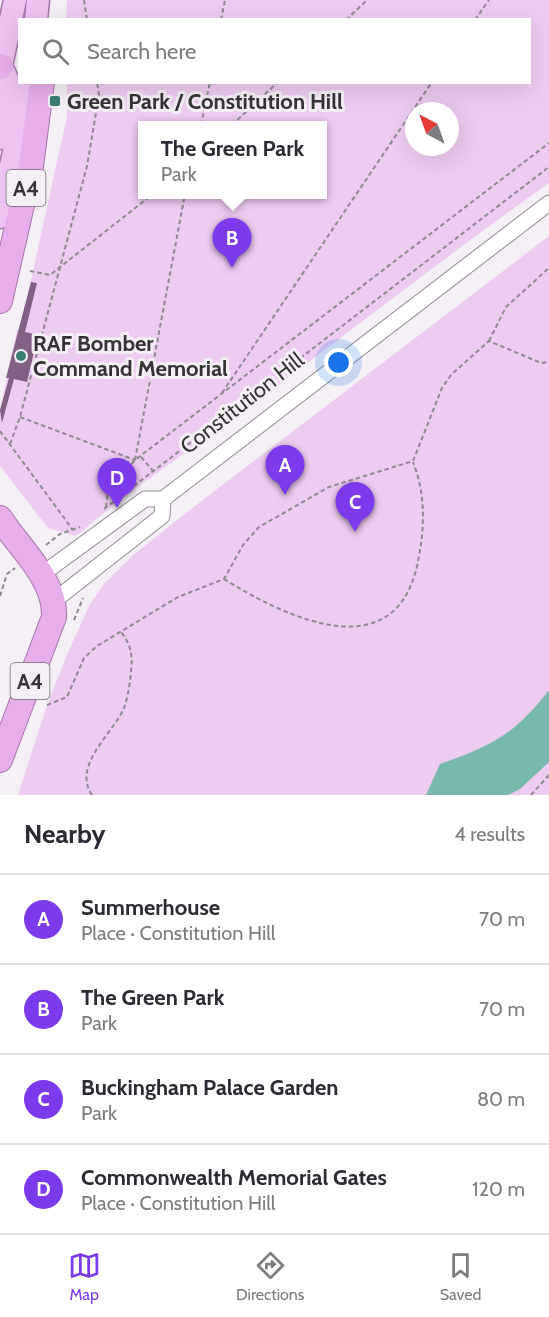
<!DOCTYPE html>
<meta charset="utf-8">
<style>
body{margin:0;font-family:Cabin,sans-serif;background:#f2f2f3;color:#2b2b33}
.compass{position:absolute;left:405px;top:102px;width:54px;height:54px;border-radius:50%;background:#fff;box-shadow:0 6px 24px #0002;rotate:319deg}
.you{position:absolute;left:339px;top:363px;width:21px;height:21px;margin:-15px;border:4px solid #fff;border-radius:50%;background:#1a73e8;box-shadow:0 0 0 9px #1a73e833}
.badge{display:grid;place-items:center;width:39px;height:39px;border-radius:50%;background:#7c3aed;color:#fff;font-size:20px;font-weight:700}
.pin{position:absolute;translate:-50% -50px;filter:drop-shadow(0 2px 3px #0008)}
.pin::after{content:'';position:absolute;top:32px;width:21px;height:18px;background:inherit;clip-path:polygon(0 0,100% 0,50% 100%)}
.popup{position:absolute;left:138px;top:121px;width:189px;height:78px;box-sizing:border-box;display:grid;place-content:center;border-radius:0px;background:#fff;filter:drop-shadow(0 2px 4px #0005);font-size:20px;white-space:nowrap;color:#7c7c81}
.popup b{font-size:22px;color:#2b2b33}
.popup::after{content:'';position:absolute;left:50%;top:100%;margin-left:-12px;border:12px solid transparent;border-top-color:#fff}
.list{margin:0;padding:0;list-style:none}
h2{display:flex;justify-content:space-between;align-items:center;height:78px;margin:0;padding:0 24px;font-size:26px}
h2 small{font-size:20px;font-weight:400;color:#7c7c81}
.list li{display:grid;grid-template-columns:39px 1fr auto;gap:18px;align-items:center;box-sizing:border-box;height:90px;padding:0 24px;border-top:2px solid #e1e1e2}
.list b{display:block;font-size:22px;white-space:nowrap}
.list p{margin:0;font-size:20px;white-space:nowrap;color:#7c7c81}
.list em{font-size:20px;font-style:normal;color:#7c7c81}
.icon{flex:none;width:33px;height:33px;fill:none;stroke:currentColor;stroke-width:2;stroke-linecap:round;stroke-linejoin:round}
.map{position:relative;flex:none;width:549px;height:795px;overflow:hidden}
.search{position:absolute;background:#fff;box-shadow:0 6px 24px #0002;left:18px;right:18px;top:18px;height:66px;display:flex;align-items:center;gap:15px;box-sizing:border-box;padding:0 21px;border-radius:0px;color:#7c7c81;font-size:22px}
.sheet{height:438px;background:#fff}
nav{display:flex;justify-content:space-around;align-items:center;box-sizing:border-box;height:84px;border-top:2px solid #e1e1e2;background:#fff;font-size:16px;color:#7c7c81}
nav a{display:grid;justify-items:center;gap:3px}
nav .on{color:#7c3aed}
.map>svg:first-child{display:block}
.green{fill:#eecbf1;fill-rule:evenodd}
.water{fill:#79b9ad}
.building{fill:#816084;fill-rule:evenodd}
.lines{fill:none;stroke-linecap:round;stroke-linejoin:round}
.minor-casing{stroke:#918b91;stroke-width:17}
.primary-casing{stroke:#a675aa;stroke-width:25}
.trunk-casing{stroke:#a675aa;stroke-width:26}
.path{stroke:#8d898e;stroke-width:2;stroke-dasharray:4.5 3;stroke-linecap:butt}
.minor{stroke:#fff;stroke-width:15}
.primary{stroke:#eec2f1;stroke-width:22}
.trunk{stroke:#e8aeec;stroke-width:24}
.poi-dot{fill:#397e73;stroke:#f5eff6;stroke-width:2}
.labels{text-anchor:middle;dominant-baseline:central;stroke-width:6;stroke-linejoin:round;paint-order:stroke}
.shield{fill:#f5eff6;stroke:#6f6b70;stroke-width:1.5}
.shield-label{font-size:21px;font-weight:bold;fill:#363336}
.poi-label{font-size:22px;font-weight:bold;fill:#363336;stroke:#f5eff6;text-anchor:start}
.street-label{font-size:22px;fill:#363336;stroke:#f5eff6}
</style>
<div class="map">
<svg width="549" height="795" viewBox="0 0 549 795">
<rect width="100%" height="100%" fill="#f5eff6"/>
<g class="green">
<path d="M67,0H549V183C448,255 350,331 251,406C192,449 132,488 76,536L48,528L0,466V410L17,330H20L67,116V83L530,82V20H66ZM414,111H450V147H414ZM142,125H322V194H142Z"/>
<path d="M549,236V795H18L47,705L67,655L89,606L103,585L132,556L191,509Z"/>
</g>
<path class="water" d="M549,690V762L520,789L508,795H426L440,764C492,746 515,734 549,690Z"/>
<path class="building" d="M31,282L37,283L25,332L38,335L27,382L14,379L2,423L0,410L9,378H6ZM19,350L26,352L23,363L15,362Z"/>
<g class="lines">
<g class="minor-casing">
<g id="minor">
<path d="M41,575L145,499H163L549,203"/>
<path d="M55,600L162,516L163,499"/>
</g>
</g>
<g class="primary-casing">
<g id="primary">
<path d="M36,20L38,0"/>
<path d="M0,138L8,81L1,66L15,0"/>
<path d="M0,217L29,82"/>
</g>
</g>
<g class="trunk-casing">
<g id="trunk">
<path d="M0,67L1,66"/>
<path d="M0,301L31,166L42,82"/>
<path d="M0,518C19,548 56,579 54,617L0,760"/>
</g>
</g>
<g class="path">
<path d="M84,0L87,20"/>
<path d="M221,20L225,0"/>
<path d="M346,20L367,0"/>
<path d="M475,20L489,0"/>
<path d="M201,125L210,82"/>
<path d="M232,125L278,82"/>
<path d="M30,271L50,275L153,194"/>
<path d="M489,341L506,307L549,268"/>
<path d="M222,393L432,82"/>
<path d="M20,417L135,460"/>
<path d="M0,431L73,530"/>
<path d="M10,444L20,417L87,166L99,95L97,82"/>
<path d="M141,457L153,471"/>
<path d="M135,460L185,194"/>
<path d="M106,507L108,489L135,460L549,143"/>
<path d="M104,509L549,167"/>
<path d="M46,545L60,534L80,527"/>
<path d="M224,579C288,619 400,672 419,556C425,525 425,492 413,462"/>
<path d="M0,596L7,574L15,568"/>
<path d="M74,620L83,598"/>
<path d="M47,705L67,697L84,658L97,646L178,597L224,579L243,545L259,527L329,487L413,461L442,388L451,375L489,341L541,363L549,362"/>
<path d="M92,795C72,765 112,735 124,708C128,697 130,683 131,671C133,655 131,645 121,632"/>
<path d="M531,795L549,775"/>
</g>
<use href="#minor" class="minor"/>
<use href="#primary" class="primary"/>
<use href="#trunk" class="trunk"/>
</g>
<g class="poi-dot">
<rect x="49" y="95" width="12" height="12" rx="3"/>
<circle cx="21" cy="356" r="6"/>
</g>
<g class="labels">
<g class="shield">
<rect x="6.5" y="170" width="39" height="36" rx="4.5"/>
<rect x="10.5" y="663" width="39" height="36" rx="4.5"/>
</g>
<g class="shield-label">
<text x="26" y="188">A4</text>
<text x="30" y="681">A4</text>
</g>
<g class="poi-label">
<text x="67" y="101">Green Park / Constitution Hill</text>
<text x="33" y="343">RAF Bomber<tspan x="33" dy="25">Command Memorial</tspan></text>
</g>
<g class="street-label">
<text transform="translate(242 403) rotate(-38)">Constitution Hill</text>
</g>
</g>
</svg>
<svg class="compass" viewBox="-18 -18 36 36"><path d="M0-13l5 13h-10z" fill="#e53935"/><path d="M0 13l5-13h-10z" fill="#7c7c81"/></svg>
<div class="you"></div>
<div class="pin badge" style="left:285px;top:495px">A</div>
<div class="pin badge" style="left:232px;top:268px">B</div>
<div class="popup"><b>The Green Park</b>Park</div>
<div class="pin badge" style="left:355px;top:532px">C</div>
<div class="pin badge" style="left:117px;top:508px">D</div>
<div class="search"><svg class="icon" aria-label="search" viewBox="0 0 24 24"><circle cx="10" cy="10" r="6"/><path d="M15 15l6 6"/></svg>Search here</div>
</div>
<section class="sheet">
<h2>Nearby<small>4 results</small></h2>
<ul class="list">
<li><span class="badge">A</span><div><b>Summerhouse</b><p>Place · Constitution Hill</p></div><em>70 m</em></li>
<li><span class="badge">B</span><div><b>The Green Park</b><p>Park</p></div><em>70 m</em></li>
<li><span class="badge">C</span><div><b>Buckingham Palace Garden</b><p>Park</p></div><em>80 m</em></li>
<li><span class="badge">D</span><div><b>Commonwealth Memorial Gates</b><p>Place · Constitution Hill</p></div><em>120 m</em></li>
</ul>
</section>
<nav>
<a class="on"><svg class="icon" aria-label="map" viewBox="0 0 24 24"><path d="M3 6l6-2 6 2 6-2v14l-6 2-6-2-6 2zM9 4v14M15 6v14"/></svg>Map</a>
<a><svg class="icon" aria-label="directions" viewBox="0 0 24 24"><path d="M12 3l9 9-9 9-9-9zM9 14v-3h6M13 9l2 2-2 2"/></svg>Directions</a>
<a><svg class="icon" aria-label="saved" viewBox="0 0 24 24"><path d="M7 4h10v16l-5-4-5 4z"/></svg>Saved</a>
</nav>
